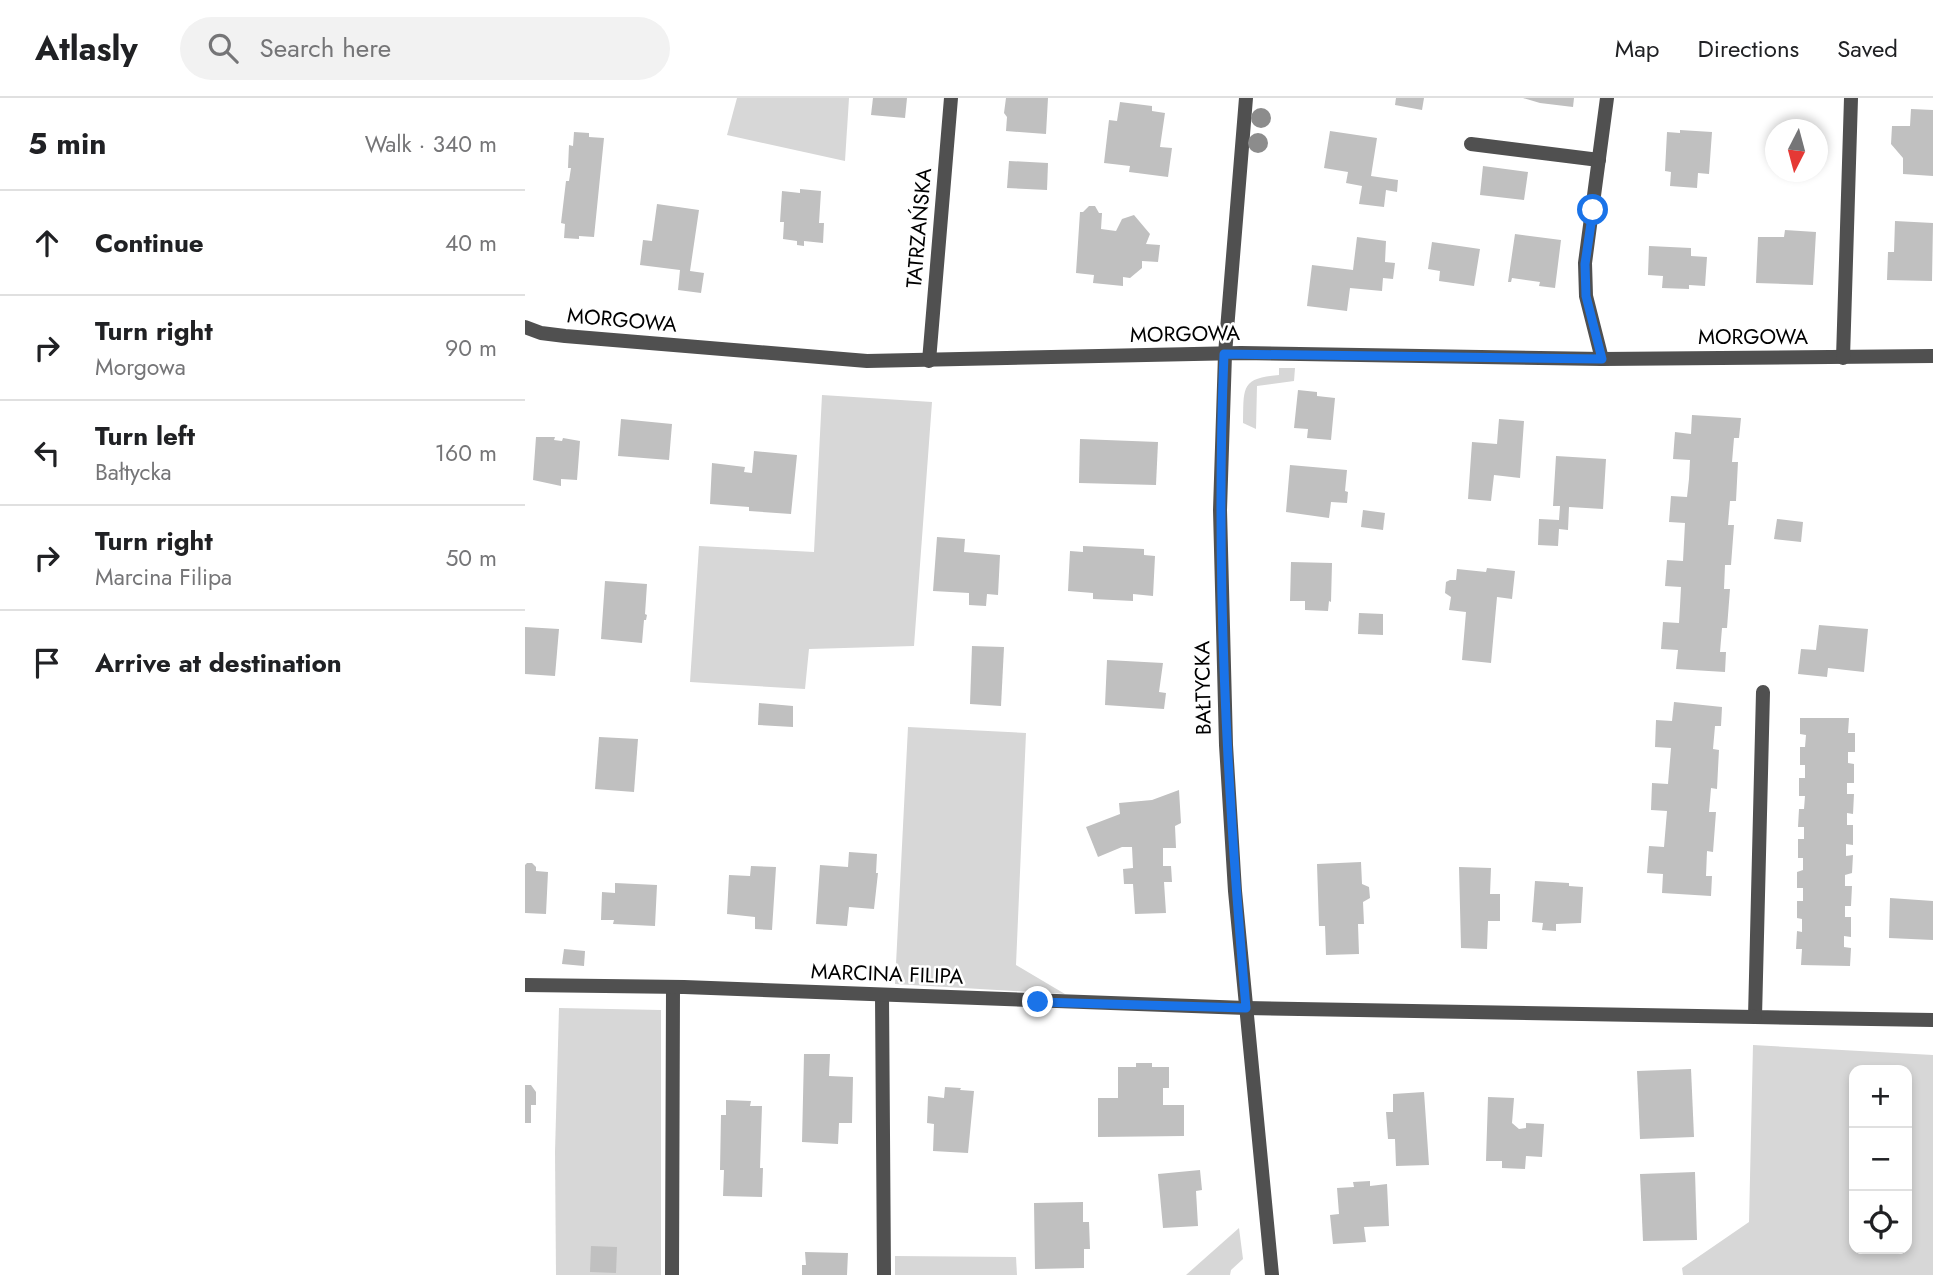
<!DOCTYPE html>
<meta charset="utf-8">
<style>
body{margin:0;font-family:Jost,sans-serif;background:#f2f2f2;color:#202124}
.controls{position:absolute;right:21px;bottom:21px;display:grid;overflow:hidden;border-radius:14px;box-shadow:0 4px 10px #0003}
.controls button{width:63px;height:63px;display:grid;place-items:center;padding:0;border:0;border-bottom:2px solid #e0e0e0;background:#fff;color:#202124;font:35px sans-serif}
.compass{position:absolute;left:1240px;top:21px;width:63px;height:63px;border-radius:50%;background:#fff;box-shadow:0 4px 10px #0003;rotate:186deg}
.stop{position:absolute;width:21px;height:21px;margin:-16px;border:5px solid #1a73e8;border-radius:50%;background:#fff}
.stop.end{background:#1a73e8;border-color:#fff;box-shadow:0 2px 7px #0008}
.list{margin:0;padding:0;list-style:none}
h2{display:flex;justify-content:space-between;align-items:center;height:91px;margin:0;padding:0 28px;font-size:30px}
h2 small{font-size:23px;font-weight:400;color:#757577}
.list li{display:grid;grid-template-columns:46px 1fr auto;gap:21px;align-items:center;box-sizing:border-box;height:105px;padding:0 28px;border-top:2px solid #e0e0e0}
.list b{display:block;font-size:26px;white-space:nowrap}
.list p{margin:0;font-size:23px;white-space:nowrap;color:#757577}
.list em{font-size:23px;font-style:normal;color:#757577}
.icon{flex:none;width:38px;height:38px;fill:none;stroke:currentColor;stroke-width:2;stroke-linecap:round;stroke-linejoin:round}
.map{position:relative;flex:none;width:1408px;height:1177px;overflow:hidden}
header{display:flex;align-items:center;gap:42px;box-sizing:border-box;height:98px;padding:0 35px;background:#fff;border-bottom:2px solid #e0e0e0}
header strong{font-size:33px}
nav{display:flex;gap:38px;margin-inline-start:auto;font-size:24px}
.search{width:490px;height:63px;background:#f2f2f2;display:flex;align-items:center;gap:18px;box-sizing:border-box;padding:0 24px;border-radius:38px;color:#757577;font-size:26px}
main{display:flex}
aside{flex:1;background:#fff}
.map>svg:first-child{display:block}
.green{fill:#d7d7d7;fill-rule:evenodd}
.building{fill:#c0c0c0}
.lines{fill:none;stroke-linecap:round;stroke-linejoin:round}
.lane{stroke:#505050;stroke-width:14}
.street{stroke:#505050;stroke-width:14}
.tree{fill:#8c8c8c}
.route{stroke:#1a73e8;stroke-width:9}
.labels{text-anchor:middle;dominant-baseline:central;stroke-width:5;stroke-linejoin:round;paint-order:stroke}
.street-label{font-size:21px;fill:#000;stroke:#fff}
</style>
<header>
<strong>Atlasly</strong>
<div class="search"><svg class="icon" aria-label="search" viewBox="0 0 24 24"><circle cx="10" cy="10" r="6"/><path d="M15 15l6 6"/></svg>Search here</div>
<nav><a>Map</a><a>Directions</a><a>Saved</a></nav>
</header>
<main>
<aside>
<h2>5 min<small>Walk · 340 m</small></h2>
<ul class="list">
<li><svg class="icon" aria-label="ahead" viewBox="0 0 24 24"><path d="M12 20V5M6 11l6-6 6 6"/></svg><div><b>Continue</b></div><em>40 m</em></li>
<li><svg class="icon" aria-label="right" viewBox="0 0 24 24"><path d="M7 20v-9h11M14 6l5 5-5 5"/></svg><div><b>Turn right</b><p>Morgowa</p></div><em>90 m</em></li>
<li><svg class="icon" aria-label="left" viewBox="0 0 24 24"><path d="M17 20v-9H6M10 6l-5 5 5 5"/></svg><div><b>Turn left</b><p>Bałtycka</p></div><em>160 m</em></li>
<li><svg class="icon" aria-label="right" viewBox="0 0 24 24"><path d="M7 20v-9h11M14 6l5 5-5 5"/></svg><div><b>Turn right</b><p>Marcina Filipa</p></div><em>50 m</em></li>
<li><svg class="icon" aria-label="arrive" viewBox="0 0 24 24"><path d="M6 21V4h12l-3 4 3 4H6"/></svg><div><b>Arrive at destination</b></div></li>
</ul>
</aside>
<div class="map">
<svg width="1408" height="1177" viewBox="0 0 1408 1177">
<rect width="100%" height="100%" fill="#fff"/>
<g class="green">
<path d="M212,0H324L320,63L202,37Z"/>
<path d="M754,270H770L769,283L732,288L731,331L718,325C719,290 715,280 754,277Z"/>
<path d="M297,297L407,304L389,548L284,551L280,591L165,584L174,448L289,454Z"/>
<path d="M383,629L501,635L491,867L540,896L370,886Z"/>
<path d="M34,910L136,912V1177H31L30,1054Z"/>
<path d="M1228,947L1408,957V1177H1158L1157,1170L1224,1124ZM1329,972H1382V1151H1329Z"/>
<path d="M714,1130L718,1161L706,1172L705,1177H661Z"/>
<path d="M370,1158L491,1159L492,1177H370Z"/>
</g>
<g class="building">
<path d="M348,0H382L380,20L346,17Z"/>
<path d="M481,0H523L521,36L481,33L482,19L479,15Z"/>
<path d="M871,0H899L897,12L870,7Z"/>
<path d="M998,0H1049L1048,9L1015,5Z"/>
<path d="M595,4L627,8V13L640,15L635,49L647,50L643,79L604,74L605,68L579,65L584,22L592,23Z"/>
<path d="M1386,11L1408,12V78L1378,76V60L1366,46L1367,28H1385Z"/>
<path d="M1155,32L1187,34L1184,76L1173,75L1172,90L1145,88L1146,74L1140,73L1142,34L1155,35Z"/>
<path d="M805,33L852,40L846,78L873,82L872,94L861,92L859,109L834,106L837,88L821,85L823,74L799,70Z"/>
<path d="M49,34L64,35V39L79,40L69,139L54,138V141L39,140L40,126L36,125L41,83H44L46,70H43L44,47L48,48Z"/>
<path d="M484,63L523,65L522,92L482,90Z"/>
<path d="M958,68L1003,74L999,102L955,97Z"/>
<path d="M275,91L296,93L294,125H299L298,145L279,143V148L272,147V143L258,141L259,124H255L257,93L275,95Z"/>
<path d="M132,106L174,112L165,173L179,175L176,195L153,192L155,172L115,167L118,142L127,143Z"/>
<path d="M564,108H570L574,115H577L576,131L591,133L597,121L609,117L625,136L621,146L635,147L633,164L617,163V170L605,180L598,179V188L568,185L569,177L551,175L555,114H558Z"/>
<path d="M1370,123L1408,125L1407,183L1362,182L1363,154H1369Z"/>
<path d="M1260,132L1291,134L1288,187L1231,185L1233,139H1259Z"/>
<path d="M990,136L1036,142L1030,190L1014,188L1015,184L987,180L986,184H983Z"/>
<path d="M832,139L861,143L860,164L870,165L868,181L858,180L857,193L825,190L822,213L782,208L787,167L828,172Z"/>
<path d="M907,144L955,151L949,188L914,183L915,173L903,171Z"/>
<path d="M1124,148L1166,150V158L1182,159L1180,188L1164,187V191L1137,190L1138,178L1123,177Z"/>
<path d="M773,292L792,294V298L810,300L806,342L782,340L783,331L769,330Z"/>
<path d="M1167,317L1216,320L1214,340H1209L1207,364H1213L1211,403H1205L1203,427H1209L1206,467H1200L1199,491H1205L1202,530H1197L1195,554H1201L1200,574L1151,571L1153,552L1136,551L1138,524L1154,525L1155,508L1156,489L1140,488L1142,462L1158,463L1160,425L1144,424L1146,398L1162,399L1164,381L1165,362L1148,361L1150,334L1166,336Z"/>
<path d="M96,321L147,326L144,362L93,358Z"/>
<path d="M974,321L999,323L995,380L969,377L966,403L943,401L947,344L972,346Z"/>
<path d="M11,339H30L29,342L37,343L38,340L55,343L52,382L36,381V388L8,382Z"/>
<path d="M555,341L633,344L631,387L554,385Z"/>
<path d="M229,353L272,357L266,416L224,413V409L185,406L187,365L220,369L219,374L227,375Z"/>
<path d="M1031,358L1081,361L1078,411L1044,409L1043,432L1034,431L1033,448L1013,447L1014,421L1034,422L1035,408H1028Z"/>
<path d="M765,367L822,372L820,393L823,394L822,405L806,404L804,420L761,414Z"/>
<path d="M838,412L860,415L858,432L836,429Z"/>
<path d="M1252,421L1278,424L1276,444L1249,441Z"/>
<path d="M412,439L440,441L439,454L475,457L473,497L462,496L461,508L444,507V495L408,493Z"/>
<path d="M558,448L619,451V457L630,458L628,498L608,496V503L568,501V495L543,493L545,453L558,454Z"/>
<path d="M766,464L807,465L806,504L804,503L803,513L780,512V503H765Z"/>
<path d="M962,470L990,473L987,501L972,499L966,565L937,562L941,514L924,512L926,499L920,495L921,484L925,482H931L932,471L961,474Z"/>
<path d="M80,483L122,486L120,516L122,517L121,522H119L117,545L76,541Z"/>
<path d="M834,515L858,516V537L833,536Z"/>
<path d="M1294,527L1343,531L1339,574L1303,570L1302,579L1273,576L1276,551L1291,552Z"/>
<path d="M0,529L34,531L30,578L0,576Z"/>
<path d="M447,548L479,549L476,608L445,606Z"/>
<path d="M582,562L638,565L634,594L641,595L639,611L580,607Z"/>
<path d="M1149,604L1197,609L1196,628H1190L1188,651L1194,652L1193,671L1192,691L1186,690L1184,714H1191L1188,754L1182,753L1181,778H1187L1186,798L1137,795L1138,776L1122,775L1124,748L1139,749L1142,713L1126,712L1127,685L1143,686L1146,650L1130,649L1131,622L1147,623Z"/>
<path d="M234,605L268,608V629L233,627Z"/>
<path d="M1275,620H1324L1323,635H1330V654H1323V665L1329,666V685H1322V696H1329L1328,716L1322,715V727H1328V747L1321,746V758L1328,757L1327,775L1320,777V788H1327L1326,808H1320V819H1326V839L1319,838V849L1326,850L1325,868L1276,867L1277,851H1271L1272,833L1277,834V821L1272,820V803H1278V790H1272V774L1278,772V760H1273V741H1279V729H1273L1274,711H1279L1280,698H1274V680H1280V667H1275V649H1280L1281,637L1275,636Z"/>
<path d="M74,639L113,641L109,694L70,691Z"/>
<path d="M654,692L656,725L650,728L651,750H638V768H646L647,784H639L641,815L610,816L608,786H599L598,771L608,770L607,749H597L573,759L561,729L595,716L594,705L627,702Z"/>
<path d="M324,754L352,756L351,775H353L349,811L324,809L322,828L291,826L295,767L323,769Z"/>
<path d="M836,764L837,786L844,789L845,800L838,804L839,826H833L834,856L801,857L800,828H794L792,766Z"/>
<path d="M2,765H7L11,769V773L23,774L21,816L0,815V767Z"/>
<path d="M226,768L251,769L247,832L230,831V819L202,816L204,777L225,778Z"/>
<path d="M934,769L966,770L965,796H975V823H963L962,851L936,850Z"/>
<path d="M1010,783L1044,785V788L1058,789L1056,825L1031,826V833L1017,832L1018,825L1007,824Z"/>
<path d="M90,785L132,787L130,828L88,826L89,822H76L77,794L90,795Z"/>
<path d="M1365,800L1408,803V842L1364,840Z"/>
<path d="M39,851L60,853L59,868L37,866Z"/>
<path d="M279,956H305L304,978L328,979L327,1025H314L313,1046L277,1044Z"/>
<path d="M611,965H627V969H644V990H638V1007H659V1038L573,1039V1000H593V969H611Z"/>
<path d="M1166,971L1169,1039L1115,1041L1112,973Z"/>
<path d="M0,987H6L11,994V1007H6V1025H0Z"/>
<path d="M420,989L436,990L435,992L449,993L443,1055L408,1053L409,1026L402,1025L403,998L419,1000Z"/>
<path d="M899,994L904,1067L871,1068L870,1041H863L861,1014H868V996Z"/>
<path d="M963,999L989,1000L987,1025L994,1031L1001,1030V1025L1019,1026L1017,1059L1001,1058L1000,1071L977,1070V1063H961Z"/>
<path d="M201,1002L226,1003L225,1008H237L235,1070H238L237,1099L198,1098L199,1072H195L196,1017H201Z"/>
<path d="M675,1072L677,1092L671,1093L673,1128L638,1130L633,1076Z"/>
<path d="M1170,1074L1172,1142L1118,1143L1115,1076Z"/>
<path d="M845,1083V1088L862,1086L864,1128L839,1129L841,1144L808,1146L805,1117L814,1116L812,1090L829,1089L828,1084Z"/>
<path d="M558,1104V1124H564L565,1151H559V1170L510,1171L509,1105Z"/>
<path d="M66,1148L92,1149L91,1175L65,1174Z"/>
<path d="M280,1154L323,1155L322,1177H277V1167H281Z"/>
</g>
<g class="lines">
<g class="lane">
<path d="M946,46L1074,62"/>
<path d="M1238,594L1230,919L1408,922"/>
<path d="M357,897L359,1177"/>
<path d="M147,1177L148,889"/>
</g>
<g class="street">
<path d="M721,0L700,256L695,412L701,647L710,793L747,1177"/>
<path d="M0,229L16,235L40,238L342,263L716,255L1077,261L1408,258"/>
<path d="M1318,260L1326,0"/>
<path d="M1077,261L1061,198L1060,165L1082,0"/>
<path d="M404,263L426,0"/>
<path d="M0,887L159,889L721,910L1230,919"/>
</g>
</g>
<g class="tree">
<circle cx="736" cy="20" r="10"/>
<circle cx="733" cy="45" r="10"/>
</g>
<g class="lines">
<path class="route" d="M513,904L721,910C702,693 690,474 699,256L1077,261L1061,198L1060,166L1068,112"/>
</g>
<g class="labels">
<g class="street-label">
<text transform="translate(394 130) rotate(-85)">TATRZAŃSKA</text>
<text transform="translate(97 222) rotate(5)">MORGOWA</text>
<text transform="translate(660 236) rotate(-1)">MORGOWA</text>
<text x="1228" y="239">MORGOWA</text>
<text transform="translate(678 590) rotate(-91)">BAŁTYCKA</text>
<text transform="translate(362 876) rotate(2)">MARCINA FILIPA</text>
</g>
</g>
</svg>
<div class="controls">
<button>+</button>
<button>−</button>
<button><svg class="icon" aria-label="locate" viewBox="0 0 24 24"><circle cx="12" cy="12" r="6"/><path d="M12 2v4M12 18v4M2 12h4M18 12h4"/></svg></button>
</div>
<svg class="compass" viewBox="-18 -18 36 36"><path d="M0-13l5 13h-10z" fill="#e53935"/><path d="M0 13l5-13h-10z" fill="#757577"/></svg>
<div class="stop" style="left:1068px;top:112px"></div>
<div class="stop end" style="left:513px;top:904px"></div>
</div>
</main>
